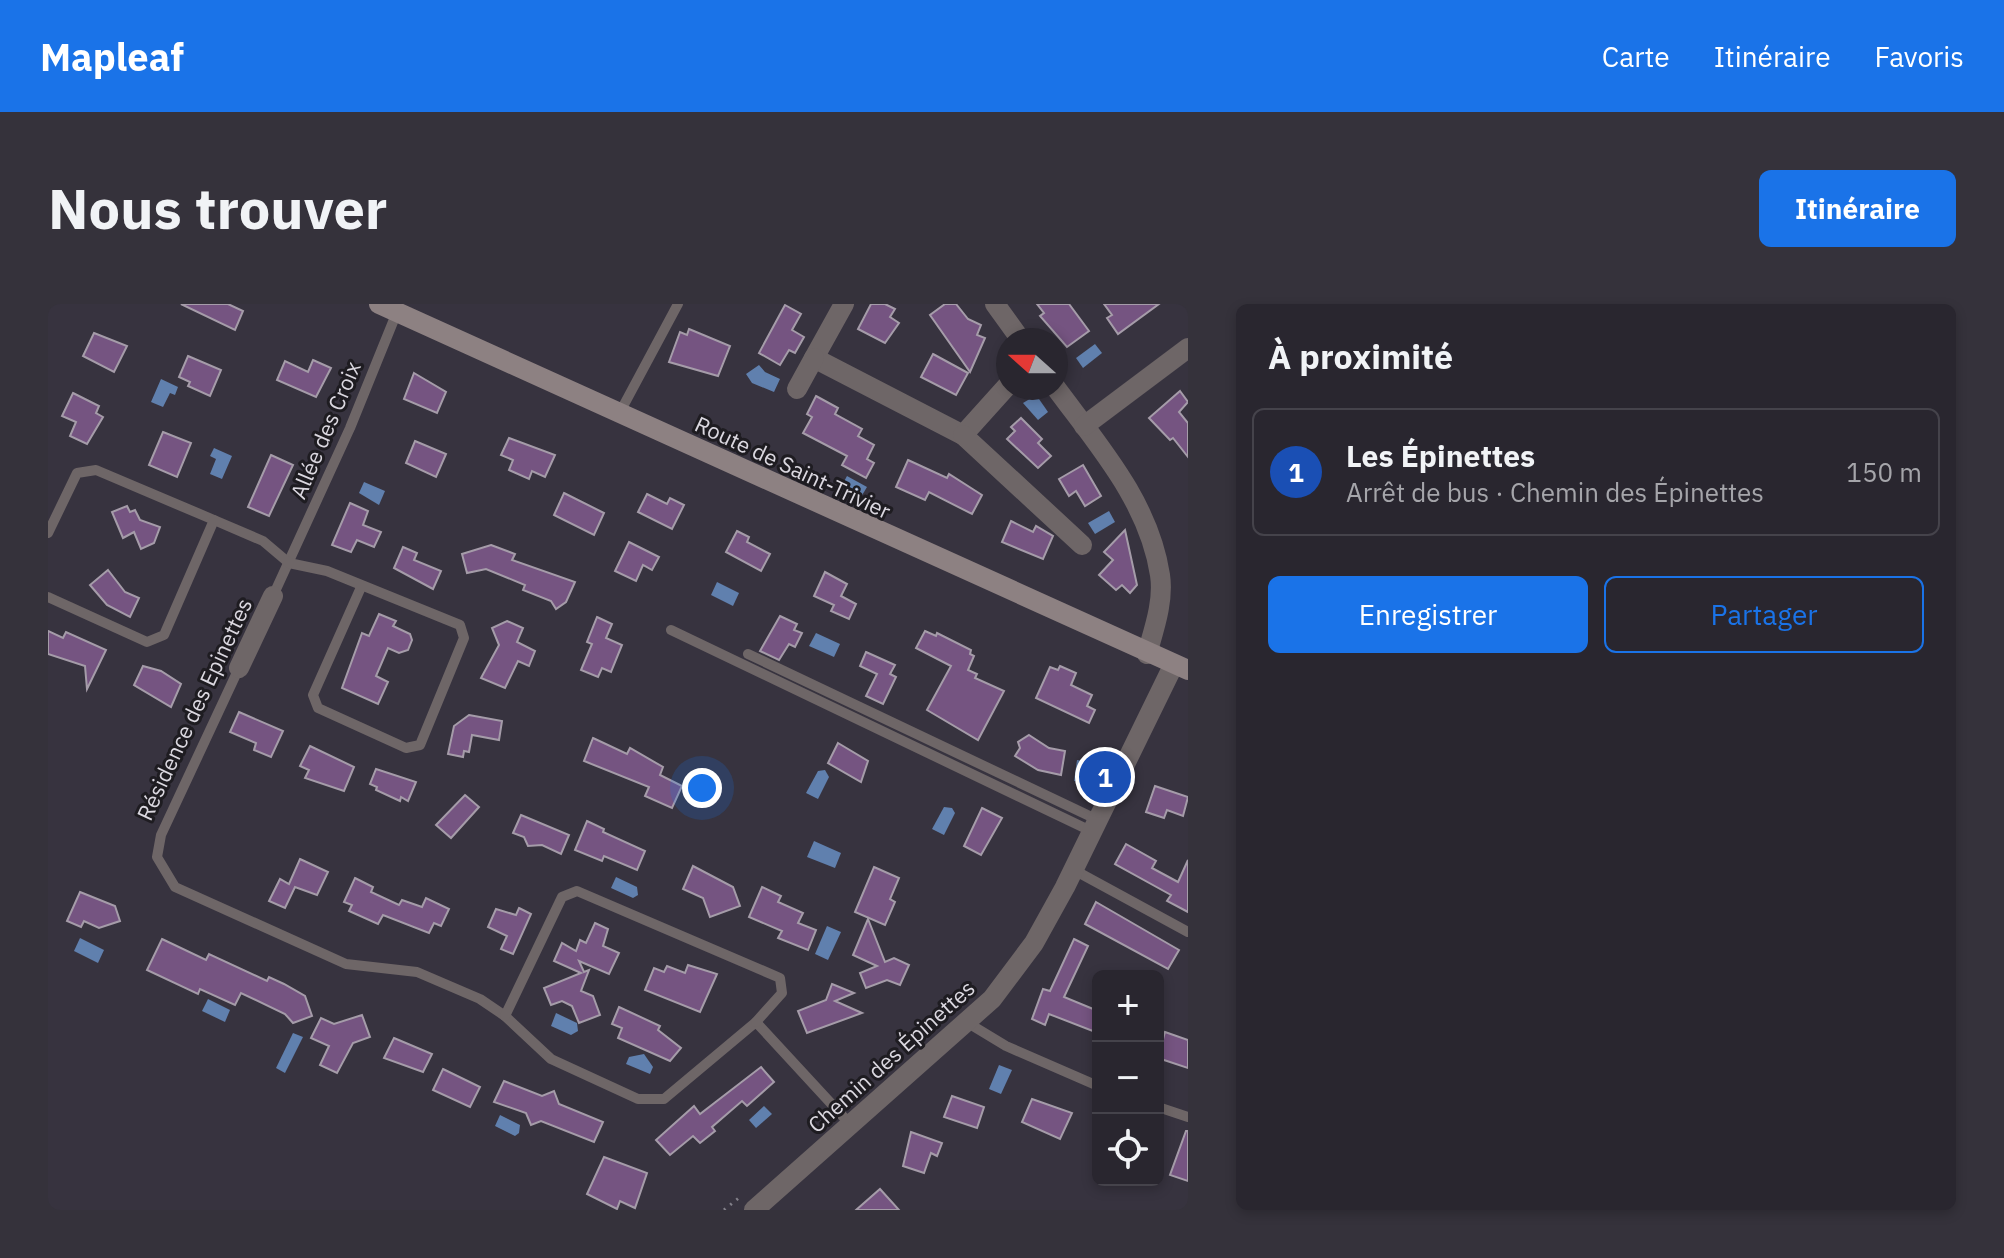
<!DOCTYPE html>
<html lang="fr">
<meta charset="utf-8">
<style>
body{margin:0;font-family:"IBM Plex Sans",sans-serif;background:#35323b;color:#f1f3f6}
.controls{position:absolute;right:24px;bottom:24px;display:grid;overflow:hidden;border-radius:12px;box-shadow:0 4px 12px #0003}
.controls button{width:72px;height:72px;display:grid;place-items:center;padding:0;border:0;border-bottom:2px solid #45434b;background:#29262f;color:#f1f3f6;font:40px sans-serif}
.compass{position:absolute;left:948px;top:24px;width:72px;height:72px;border-radius:50%;background:#29262f;box-shadow:0 4px 12px #0003;rotate:291deg}
.you{position:absolute;left:654px;top:484px;width:28px;height:28px;margin:-20px;border:6px solid #fff;border-radius:50%;background:#1a73e8;box-shadow:0 0 0 12px #1a73e833}
.badge{display:grid;place-items:center;width:52px;height:52px;border-radius:50%;background:#1a73e8;color:#fff;font-size:26px;font-weight:700}
.pin{position:absolute;translate:-50% -50%;border:4px solid #fff;box-shadow:0 2px 8px #0006}
.list{margin:0;padding:0;list-style:none}
h2{display:flex;justify-content:space-between;align-items:center;height:104px;margin:0;padding:0 32px;font-size:34px}
h2 small{font-size:26px;font-weight:400;color:#a5a5aa}
.list li{display:grid;grid-template-columns:52px 1fr auto;gap:24px;align-items:center;box-sizing:border-box;height:128px;margin:0 16px 16px;padding:0 16px;border:2px solid #45434b;border-radius:12px}
.list b{display:block;font-size:30px;white-space:nowrap}
.list p{margin:0;font-size:26px;white-space:nowrap;color:#a5a5aa}
.list em{font-size:26px;font-style:normal;color:#a5a5aa}
.actions{display:flex;gap:16px;padding:24px 32px}
.actions a{flex:1;padding:18px 0;border:2px solid #1a73e8;border-radius:12px;text-align:center;font-size:28px;color:#1a73e8}
.actions .main{background:#1a73e8;color:#fff}
.icon{flex:none;width:44px;height:44px;fill:none;stroke:currentColor;stroke-width:2;stroke-linecap:round;stroke-linejoin:round}
.map{position:relative;flex:none;width:1140px;height:906px;overflow:hidden;border-radius:12px}
header{display:flex;align-items:center;gap:48px;box-sizing:border-box;height:112px;padding:0 40px;background:#1a73e8;color:#fff}
header strong{font-size:38px}
nav{display:flex;gap:44px;margin-inline-start:auto;font-size:28px}
.intro{display:flex;align-items:center;justify-content:space-between;box-sizing:border-box;height:192px;padding:0 48px}
h1{margin:0;font-size:56px}
.button{padding:20px 36px;border-radius:12px;background:#1a73e8;color:#fff;font-size:28px;font-weight:700}
main{display:flex;gap:48px;padding:0 48px}
aside{flex:1;background:#29262f;border-radius:12px;box-shadow:0 4px 12px #0003}
.map>svg:first-child{display:block}
.water{fill:#6080ae}
.building{fill:#755481;stroke:#a59ca9;stroke-width:2}
.lines{fill:none;stroke-linecap:round;stroke-linejoin:round}
.path{stroke:#83808a;stroke-width:3;stroke-dasharray:2 6;stroke-linecap:butt}
.lane{stroke:#6e6667;stroke-width:10}
.street{stroke:#6e6667;stroke-width:20}
.secondary{stroke:#8d8182;stroke-width:20}
.labels{text-anchor:middle;dominant-baseline:central;stroke-width:6;stroke-linejoin:round;paint-order:stroke}
.street-label{font-size:22px;fill:#dbd8e0;stroke:#1e1c21}
</style>
<header>
<strong>Mapleaf</strong>
<nav><a>Carte</a><a>Itinéraire</a><a>Favoris</a></nav>
</header>
<div class="intro"><h1>Nous trouver</h1><a class="button">Itinéraire</a></div>
<main>
<div class="map">
<svg width="1140" height="906" viewBox="0 0 1140 906">
<rect width="100%" height="100%" fill="#37333f"/>
<g class="water">
<path d="M1047,40L1054,49L1035,64L1028,54Z"/>
<path d="M711,61L717,68L732,75L726,88L704,79L698,70Z"/>
<path d="M113,75L130,83L127,91L122,89L115,103L103,98Z"/>
<path d="M985,93L991,95L1000,108L990,116L975,99Z"/>
<path d="M166,144L184,152L174,175L162,170L168,155L162,152Z"/>
<path d="M799,172L819,183L813,193L793,183Z"/>
<path d="M316,178L337,187L331,201L311,189Z"/>
<path d="M1061,207L1067,218L1047,230L1040,219Z"/>
<path d="M669,278L691,289L685,302L663,291Z"/>
<path d="M768,329L792,340L786,353L761,342Z"/>
<path d="M1029,456L1041,458L1037,479L1026,477Z"/>
<path d="M770,467L777,466L781,473L770,495L758,489Z"/>
<path d="M896,503L904,504L907,509L896,531L884,525Z"/>
<path d="M766,537L793,549L787,564L759,553Z"/>
<path d="M568,573L589,583L590,591L585,594L563,584Z"/>
<path d="M779,622L793,628L780,656L767,650Z"/>
<path d="M32,634L56,646L50,659L26,647Z"/>
<path d="M160,695L182,706L177,718L154,707Z"/>
<path d="M508,709L529,719L530,727L523,731L503,722Z"/>
<path d="M245,729L255,733L237,769L228,764Z"/>
<path d="M596,750L605,763L602,770L578,760L581,753Z"/>
<path d="M951,761L964,766L953,790L941,785Z"/>
<path d="M716,802L724,810L708,824L701,816Z"/>
<path d="M452,811L472,821L471,829L467,832L447,822Z"/>
</g>
<g class="building">
<path d="M133,0H180L195,7L187,26Z"/>
<path d="M823,0H837L847,5L842,13L851,19L837,39L810,25Z"/>
<path d="M897,0H908L920,15L933,21L929,31L937,34L922,68L882,11Z"/>
<path d="M989,0H1021L1041,27L1019,43L992,12L996,9Z"/>
<path d="M1056,0H1111L1070,30L1059,14L1064,11Z"/>
<path d="M737,1L753,10L744,26L756,33L747,49L741,46L732,61L711,49Z"/>
<path d="M641,25L682,42L670,72L621,58L632,28L639,31Z"/>
<path d="M46,29L79,42L66,68L35,52Z"/>
<path d="M885,50L920,69L908,91L873,73Z"/>
<path d="M140,52L173,66L162,92L140,82L142,78L131,73Z"/>
<path d="M265,56L283,64L268,93L229,76L237,57L260,68Z"/>
<path d="M366,69L398,88L389,109L356,95Z"/>
<path d="M1132,87L1140,98L1131,108L1140,119V153L1125,134L1122,136L1101,114Z"/>
<path d="M25,89L51,102L48,109L55,113L39,140L22,132L28,118L14,112Z"/>
<path d="M768,92L790,104L787,110L814,125L810,132L826,141L819,155L826,159L818,174L794,161L799,152L755,129L764,113L759,110Z"/>
<path d="M973,114L994,135L990,139L1003,152L990,164L959,135L967,127L963,123Z"/>
<path d="M115,128L143,139L129,173L101,161Z"/>
<path d="M461,134L507,151L497,173L484,167L481,175L461,166L465,156L453,151Z"/>
<path d="M367,137L398,150L388,173L358,159Z"/>
<path d="M223,151L245,161L221,212L200,203Z"/>
<path d="M860,156L899,174L901,170L934,191L924,210L881,188L877,196L848,183Z"/>
<path d="M1035,161L1053,192L1037,202L1028,187L1021,192L1011,175Z"/>
<path d="M516,189L556,209L546,231L506,211Z"/>
<path d="M599,190L619,200L622,194L636,201L624,225L590,208Z"/>
<path d="M302,199L320,207L315,221L333,228L326,243L309,236L303,248L284,241Z"/>
<path d="M79,202L82,208L87,206L92,216L112,223L106,239L93,245L86,228L75,234L64,208Z"/>
<path d="M963,217L985,228L988,222L1005,232L995,255L954,238Z"/>
<path d="M1077,226L1089,281L1082,289L1074,281L1068,286L1051,271L1065,256L1056,248Z"/>
<path d="M689,227L701,233L699,238L722,250L713,267L678,248Z"/>
<path d="M581,238L611,253L604,266L595,261L588,277L567,267Z"/>
<path d="M443,241L467,250L464,256L527,278L518,298L508,305L503,297L475,286L477,281L438,265L419,269L414,250Z"/>
<path d="M355,243L369,249L366,256L393,267L385,285L346,264Z"/>
<path d="M60,266L77,288L91,294L82,313L59,301L42,281Z"/>
<path d="M777,268L799,280L793,292L808,300L801,315L783,307L786,301L766,292Z"/>
<path d="M331,310L348,317L345,322L362,330L364,336L360,346L351,349L340,344L328,372L340,378L330,400L294,384L314,329L321,332Z"/>
<path d="M732,312L749,320L746,326L754,329L747,343L741,340L731,356L712,347Z"/>
<path d="M549,313L564,320L558,334L574,341L563,368L554,364L550,373L533,366L544,340L539,338Z"/>
<path d="M459,317L475,324L469,338L487,347L481,362L470,357L457,384L433,374L451,341L444,324Z"/>
<path d="M0,327L15,334L18,328L58,346L39,385L37,362L0,350Z"/>
<path d="M877,327L888,332L889,329L923,346L922,350L926,352L920,366L929,370L927,374L956,387L930,436L879,406L903,362L868,344Z"/>
<path d="M818,348L847,361L842,370L848,373L835,400L818,392L829,370L812,362Z"/>
<path d="M95,362L113,367L133,380L123,403L86,381Z"/>
<path d="M1012,362L1028,369L1023,381L1044,391L1039,402L1047,406L1041,419L988,394L1002,363L1010,366Z"/>
<path d="M191,408L235,427L223,453L206,446L208,439L182,428Z"/>
<path d="M421,411L454,417L451,436L424,431L421,448L416,447L415,453L400,450L406,422Z"/>
<path d="M981,431L1001,444L1017,447L1013,471L990,466L967,452L972,444L970,438Z"/>
<path d="M545,434L579,450L582,444L615,463L612,471L634,482L624,504L597,492L601,483L536,457Z"/>
<path d="M790,439L820,457L813,478L780,459Z"/>
<path d="M262,442L306,463L296,487L257,474L261,466L252,462Z"/>
<path d="M328,465L368,478L360,497L353,493L352,497L328,486L329,483L322,480Z"/>
<path d="M1107,482L1140,493L1135,512L1119,506L1116,514L1098,508Z"/>
<path d="M417,491L431,503L403,534L388,521Z"/>
<path d="M934,504L954,514L933,551L916,542Z"/>
<path d="M473,511L521,531L513,550L494,541L480,542L476,533L465,529Z"/>
<path d="M539,517L556,525L555,528L597,547L589,566L556,552L554,557L527,546Z"/>
<path d="M1078,540L1108,557L1104,564L1130,578L1140,556V608L1119,597L1123,591L1067,560Z"/>
<path d="M252,555L280,568L269,591L247,583L237,604L221,597L232,575L241,580Z"/>
<path d="M645,562L685,583L692,602L662,613L655,594L635,585Z"/>
<path d="M826,563L851,574L842,595L847,598L837,621L807,608Z"/>
<path d="M307,574L325,583L323,588L351,601L354,596L374,603L378,594L401,605L393,622L386,619L381,629L335,611L330,620L301,607L304,601L296,598Z"/>
<path d="M714,583L733,592L730,598L755,609L750,619L768,626L760,646L730,634L734,627L701,613Z"/>
<path d="M32,588L67,602L72,617L51,624L36,617L33,623L19,617Z"/>
<path d="M1048,598L1131,646L1120,665L1037,620Z"/>
<path d="M471,604L483,610L465,650L453,645L459,632L440,623L448,605L468,611Z"/>
<path d="M820,615L837,658L846,654L861,661L852,681L839,676L818,684L812,669L829,662L805,651Z"/>
<path d="M547,619L560,625L555,642L571,649L561,670L531,657L536,668L541,666L533,687L545,692L552,711L531,719L524,702L514,697L503,701L496,684L533,669L506,657L514,639L528,647L532,636L538,639Z"/>
<path d="M114,635L158,656L161,650L219,677L221,673L236,680L257,692L264,712L245,719L237,710L193,689L187,701L152,685L150,690L99,666Z"/>
<path d="M1026,635L1040,642L1016,693L1050,707V729L1001,710L997,721L984,715L995,685L1002,687Z"/>
<path d="M640,661L669,670L652,708L597,686L606,664L616,668L619,662L637,669Z"/>
<path d="M784,680L806,689L787,697L814,709L759,729L750,707L778,696Z"/>
<path d="M571,703L612,722L610,726L633,744L622,757L570,734L574,724L564,720Z"/>
<path d="M314,711L322,733L305,739L289,769L272,761L281,742L263,734L273,714L286,720Z"/>
<path d="M1117,728L1140,736V764L1110,754Z"/>
<path d="M346,734L384,750L375,768L336,754Z"/>
<path d="M713,763L726,778L699,802L694,797L664,823L667,827L652,839L645,832L622,851L608,836L646,802L652,810Z"/>
<path d="M395,765L432,783L422,803L385,786Z"/>
<path d="M456,777L494,792L506,787L511,800L555,818L546,838L493,817L483,821L478,809L446,798Z"/>
<path d="M904,792L936,803L929,824L896,813Z"/>
<path d="M984,795L1024,809L1012,835L974,818Z"/>
<path d="M1138,827H1140V877L1122,871Z"/>
<path d="M863,828L894,839L889,852L883,849L876,869L855,862Z"/>
<path d="M556,853L599,869L587,904L572,897L569,905L539,890Z"/>
<path d="M832,885L851,906H808Z"/>
</g>
<g class="lines">
<path class="path" d="M676,906L692,893"/>
<g class="lane">
<path d="M571,110L630,0"/>
<path d="M0,229L29,169L48,166L166,216"/>
<path d="M225,292L302,124L349,8"/>
<path d="M0,293L99,338L116,331L166,216L215,237L241,259L279,267L412,321L416,334L372,441L358,444L270,404L265,391L314,281"/>
<path d="M623,326L1045,528"/>
<path d="M700,350L1050,516"/>
<path d="M191,364L113,531L109,553L127,583L298,660L369,668L432,695L457,712L503,755L590,795H616L708,718L802,820"/>
<path d="M1026,566L1140,628"/>
<path d="M457,712L514,593L529,587L732,674L734,689L708,718"/>
<path d="M920,719L958,742L1050,782"/>
<path d="M1110,803L1140,813"/>
</g>
<g class="street">
<path d="M796,0L766,54L915,131L960,81"/>
<path d="M947,0L973,36"/>
<path d="M1008,84C1050,141 1101,198 1112,271C1116,297 1106,325 1099,350"/>
<path d="M749,85L766,54"/>
<path d="M1036,122L1140,44"/>
<path d="M915,131L1034,241"/>
<path d="M191,364L225,292"/>
<path d="M706,906L944,695L986,639L1017,583L1125,362"/>
</g>
<path class="secondary" d="M331,0L1140,366"/>
</g>
<g class="labels">
<g class="street-label">
<text transform="translate(277 126) rotate(-67)">Allée des Croix</text>
<text transform="translate(745 163) rotate(25)">Route de Saint-Trivier</text>
<text transform="translate(146 405) rotate(-65)">Résidence des Epinettes</text>
<text transform="translate(843 752) rotate(-42)">Chemin des Épinettes</text>
</g>
</g>
</svg>
<div class="controls">
<button>+</button>
<button>−</button>
<button><svg class="icon" aria-label="locate" viewBox="0 0 24 24"><circle cx="12" cy="12" r="6"/><path d="M12 2v4M12 18v4M2 12h4M18 12h4"/></svg></button>
</div>
<svg class="compass" viewBox="-18 -18 36 36"><path d="M0-13l5 13h-10z" fill="#e53935"/><path d="M0 13l5-13h-10z" fill="#a5a5aa"/></svg>
<div class="you"></div>
<div class="pin badge" style="left:1057px;top:473px;background:#1a4fb4">1</div>
</div>
<aside>
<h2>À proximité<small></small></h2>
<ul class="list">
<li><span class="badge" style="background:#1a4fb4">1</span><div><b>Les Épinettes</b><p>Arrêt de bus · Chemin des Épinettes</p></div><em>150 m</em></li>
</ul>
<div class="actions"><a class="main">Enregistrer</a><a>Partager</a></div>
</aside>
</main>
